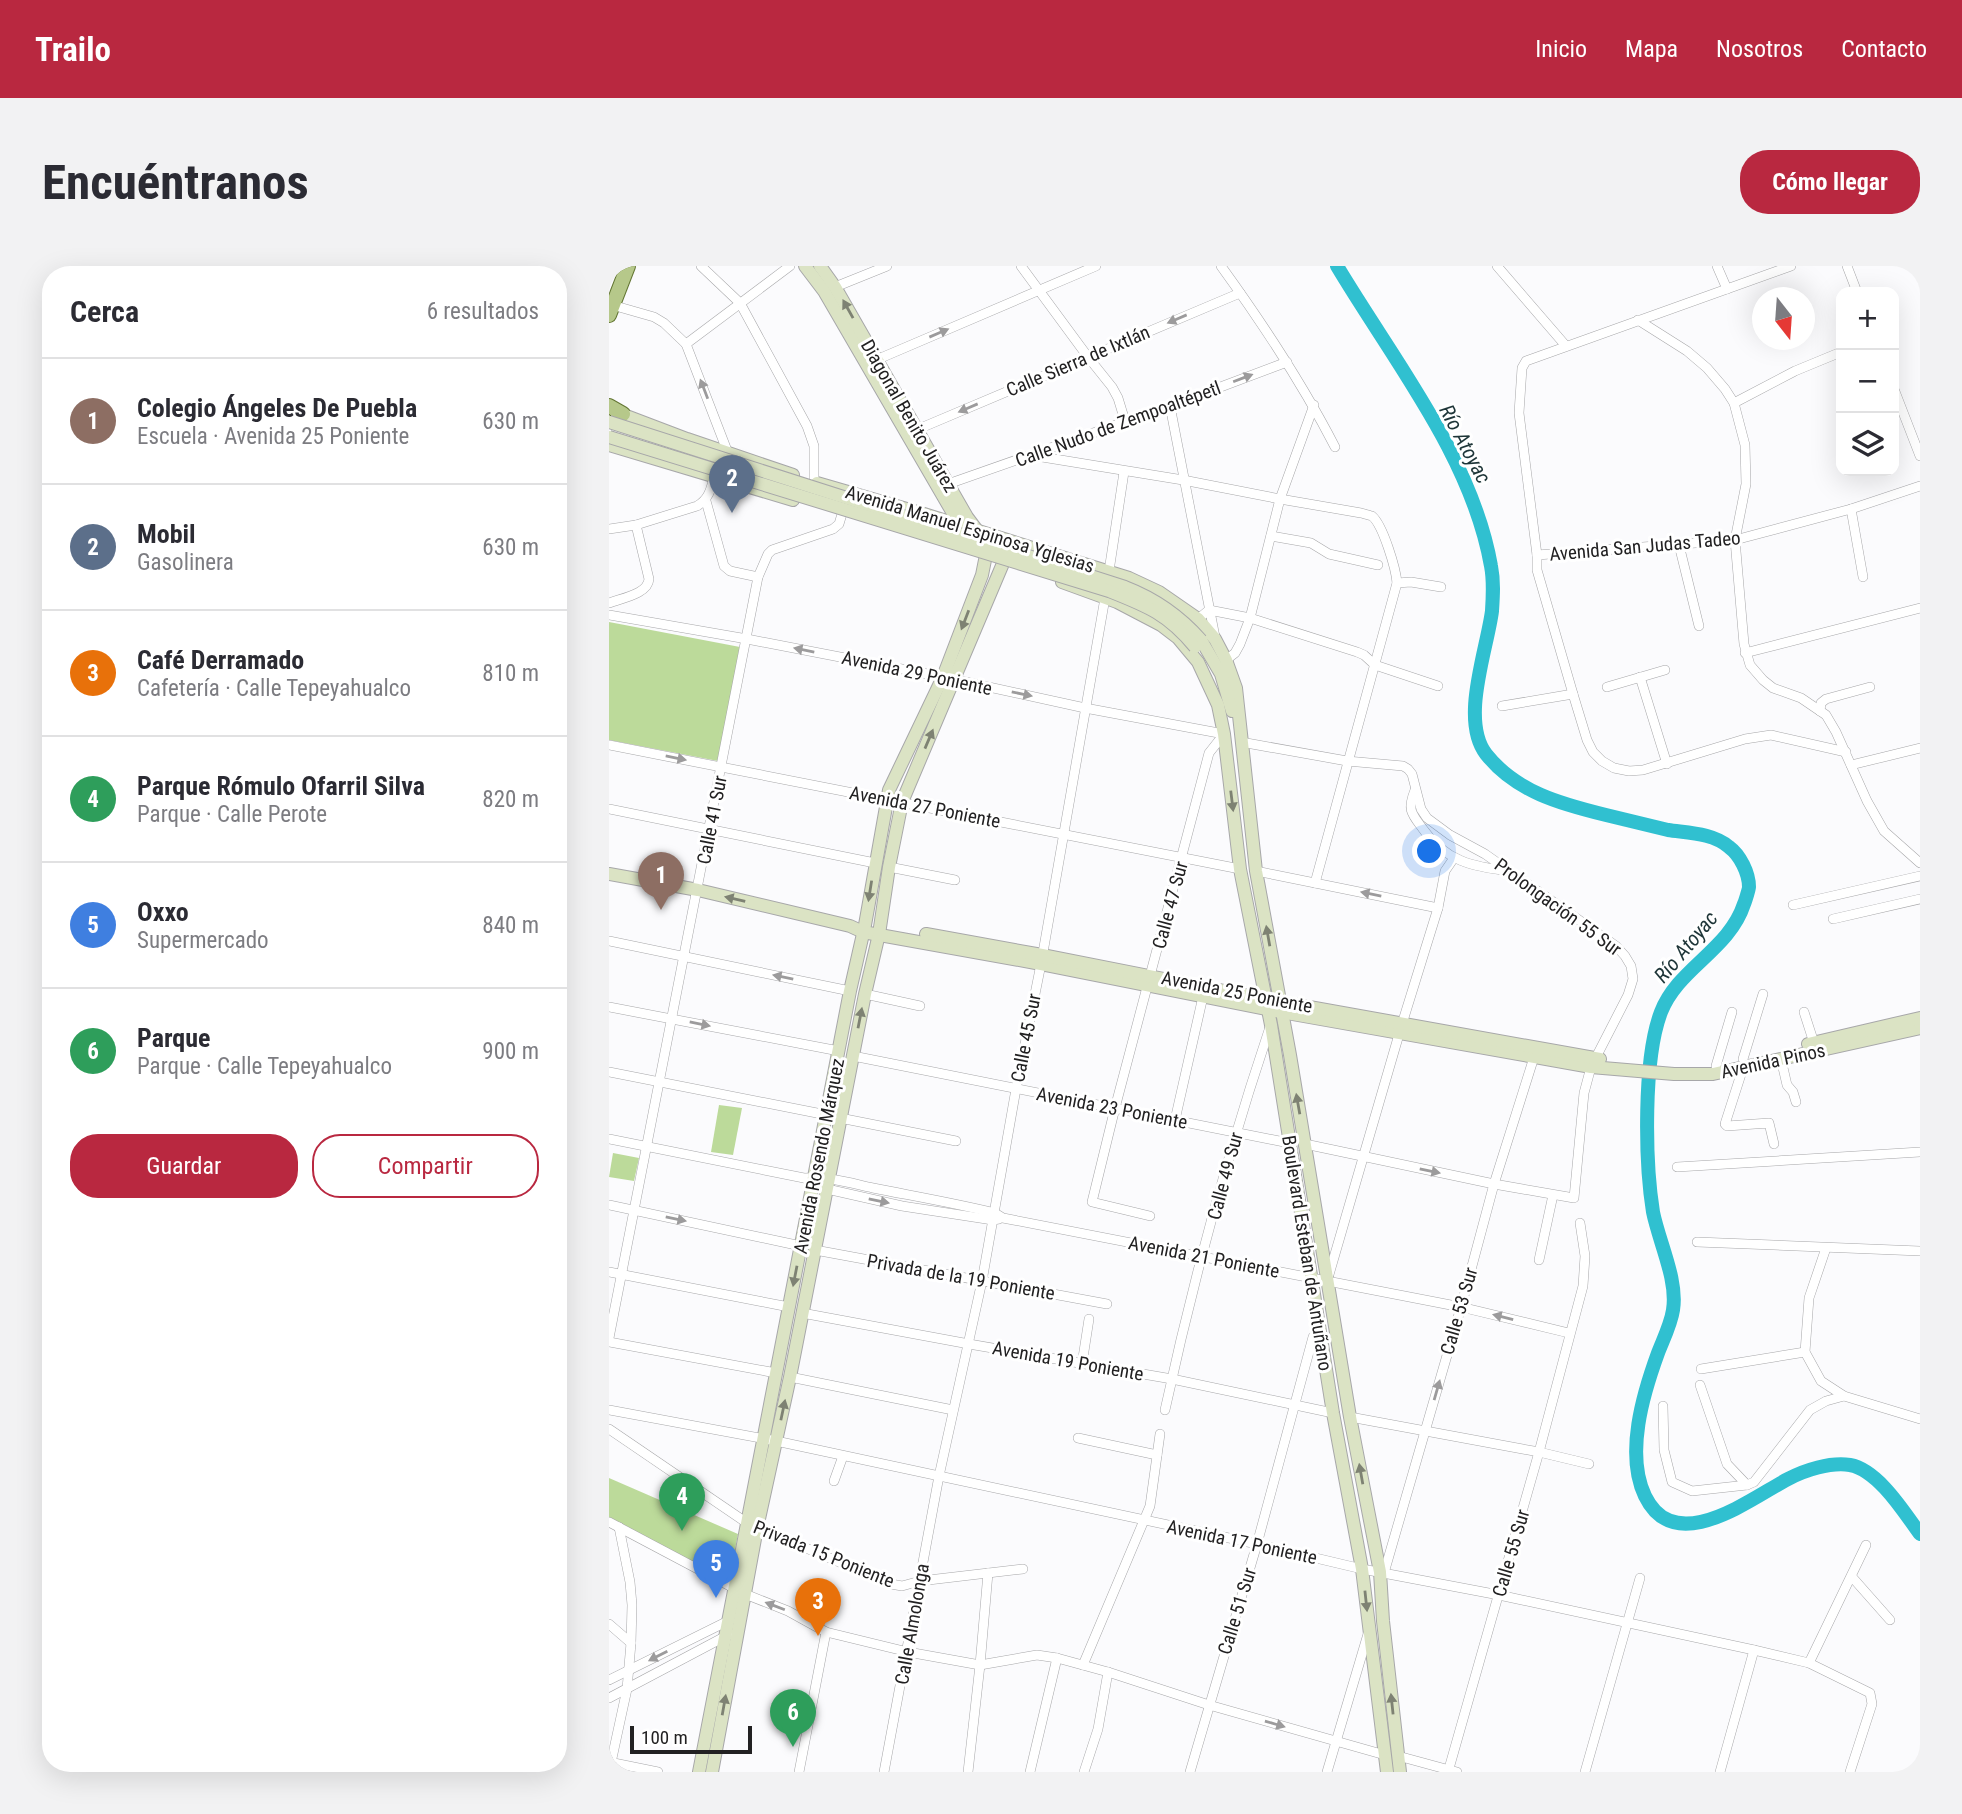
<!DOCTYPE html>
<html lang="es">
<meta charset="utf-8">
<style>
body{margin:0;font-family:"Roboto Condensed",sans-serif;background:#f2f2f3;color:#2b2b33}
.controls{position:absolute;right:21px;top:21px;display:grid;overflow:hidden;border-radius:14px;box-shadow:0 7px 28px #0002}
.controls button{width:63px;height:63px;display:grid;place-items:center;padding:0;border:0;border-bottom:2px solid #e1e1e2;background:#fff;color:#2b2b33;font:35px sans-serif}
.compass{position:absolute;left:1143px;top:21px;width:63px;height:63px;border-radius:50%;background:#fff;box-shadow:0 7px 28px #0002;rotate:163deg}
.scale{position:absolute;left:21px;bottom:18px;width:122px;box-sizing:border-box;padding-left:7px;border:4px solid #222122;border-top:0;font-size:19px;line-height:24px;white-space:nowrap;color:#222122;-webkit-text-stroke:5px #fff;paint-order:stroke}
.you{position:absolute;left:821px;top:586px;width:24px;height:24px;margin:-18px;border:5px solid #fff;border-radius:50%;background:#1a73e8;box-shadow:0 0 0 10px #1a73e833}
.badge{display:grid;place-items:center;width:46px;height:46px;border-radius:50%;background:#b92840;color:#fff;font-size:23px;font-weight:700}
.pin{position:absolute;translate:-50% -58px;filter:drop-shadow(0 2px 4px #0008)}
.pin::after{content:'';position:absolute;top:37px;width:24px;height:21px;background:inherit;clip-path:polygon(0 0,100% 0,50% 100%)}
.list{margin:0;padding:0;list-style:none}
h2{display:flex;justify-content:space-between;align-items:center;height:91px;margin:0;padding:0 28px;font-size:30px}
h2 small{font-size:23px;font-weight:400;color:#7c7c81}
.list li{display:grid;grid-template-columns:46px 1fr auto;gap:21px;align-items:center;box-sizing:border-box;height:126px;padding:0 28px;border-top:2px solid #e1e1e2}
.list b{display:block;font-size:26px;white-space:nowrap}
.list p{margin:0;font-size:23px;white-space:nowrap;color:#7c7c81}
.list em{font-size:23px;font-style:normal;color:#7c7c81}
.actions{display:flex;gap:14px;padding:21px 28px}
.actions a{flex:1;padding:16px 0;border:2px solid #b92840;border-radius:28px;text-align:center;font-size:24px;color:#b92840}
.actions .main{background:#b92840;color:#fff}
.icon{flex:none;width:38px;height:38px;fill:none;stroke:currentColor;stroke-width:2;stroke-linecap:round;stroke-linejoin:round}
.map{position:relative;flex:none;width:1311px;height:1506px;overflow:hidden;border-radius:28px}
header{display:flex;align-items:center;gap:42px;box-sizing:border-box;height:98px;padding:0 35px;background:#b92840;color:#fff}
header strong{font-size:33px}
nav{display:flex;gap:38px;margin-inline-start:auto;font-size:24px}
.intro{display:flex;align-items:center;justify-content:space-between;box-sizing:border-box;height:168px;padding:0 42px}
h1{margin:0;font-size:49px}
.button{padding:18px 32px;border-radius:28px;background:#b92840;color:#fff;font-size:24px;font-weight:700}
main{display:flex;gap:42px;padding:0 42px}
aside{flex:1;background:#fff;border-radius:28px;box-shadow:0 7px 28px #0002}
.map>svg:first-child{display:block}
.green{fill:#bcda9a}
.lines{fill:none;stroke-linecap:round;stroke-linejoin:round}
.river{stroke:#30c0d0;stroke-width:14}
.street-casing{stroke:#a7a7a9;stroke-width:10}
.secondary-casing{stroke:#a7a7a9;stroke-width:14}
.primary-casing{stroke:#637633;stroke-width:16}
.street{stroke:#fff;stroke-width:9}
.secondary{stroke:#dbe3c4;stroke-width:12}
.primary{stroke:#b6c88a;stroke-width:14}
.secondary-bridge-casing{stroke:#a7a7a9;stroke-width:14;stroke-linecap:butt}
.secondary-bridge{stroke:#dbe3c4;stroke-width:12}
.oneway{fill:#7e8273}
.oneway2{fill:#9c9b9c}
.labels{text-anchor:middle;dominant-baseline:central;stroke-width:6;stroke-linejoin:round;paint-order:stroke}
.street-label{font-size:19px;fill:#222122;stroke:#fff}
.water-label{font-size:21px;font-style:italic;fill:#1e3538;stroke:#fff}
</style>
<header>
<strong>Trailo</strong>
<nav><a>Inicio</a><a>Mapa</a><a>Nosotros</a><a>Contacto</a></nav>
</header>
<div class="intro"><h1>Encuéntranos</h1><a class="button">Cómo llegar</a></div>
<main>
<aside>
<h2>Cerca<small>6 resultados</small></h2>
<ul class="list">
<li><span class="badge" style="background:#8d6e63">1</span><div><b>Colegio Ángeles De Puebla</b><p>Escuela · Avenida 25 Poniente</p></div><em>630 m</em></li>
<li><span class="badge" style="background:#5c6f8a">2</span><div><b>Mobil</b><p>Gasolinera</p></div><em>630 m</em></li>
<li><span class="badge" style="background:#e8710a">3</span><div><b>Café Derramado</b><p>Cafetería · Calle Tepeyahualco</p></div><em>810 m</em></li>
<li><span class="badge" style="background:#2e9e5b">4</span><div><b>Parque Rómulo Ofarril Silva</b><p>Parque · Calle Perote</p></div><em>820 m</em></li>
<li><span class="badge" style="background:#3f7fe0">5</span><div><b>Oxxo</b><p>Supermercado</p></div><em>840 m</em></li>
<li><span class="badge" style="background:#2e9e5b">6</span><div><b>Parque</b><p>Parque · Calle Tepeyahualco</p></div><em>900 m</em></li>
</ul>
<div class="actions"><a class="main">Guardar</a><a>Compartir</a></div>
</aside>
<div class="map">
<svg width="1311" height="1506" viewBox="0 0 1311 1506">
<rect width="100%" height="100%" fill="#fbfbfd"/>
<g class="green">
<path d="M0,356L131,381L109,495L0,474Z"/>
<path d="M110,839L133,842L124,889L102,886Z"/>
<path d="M4,887L30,892L25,915L0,911Z"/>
<path d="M0,1212L129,1268L120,1315L0,1253Z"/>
</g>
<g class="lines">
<path class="river" d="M728,0C784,94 863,191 882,300C885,315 884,330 883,345C878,384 851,454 877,488C907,526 952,538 997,549C1018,554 1038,559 1059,564C1079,567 1104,567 1120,581C1131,589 1140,607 1140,621C1140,623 1136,636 1135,638C1120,684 1069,702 1052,746C1034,793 1036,896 1044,946C1050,976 1069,1014 1064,1044C1062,1058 1054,1074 1049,1087C1034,1128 1016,1188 1036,1230C1066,1292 1141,1233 1179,1213C1196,1204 1221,1196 1241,1199C1269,1204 1295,1246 1311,1268"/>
<g class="street-casing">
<g id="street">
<path d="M92,0L131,37L198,160L205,180V216"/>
<path d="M412,0L479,91L503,121L509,132L516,155"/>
<path d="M612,0C654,58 693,117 726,181"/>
<path d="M888,0L957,80"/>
<path d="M1108,0L1118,23"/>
<path d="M1238,0L1248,26"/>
<path d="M226,21L278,0"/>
<path d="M3,39L45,51L55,57L77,78L119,187"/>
<path d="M1029,54L1078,85L1098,102L1116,123L1125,137L1136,179L1137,218L1126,274L1135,378L1141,399L1154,414L1164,422L1192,432L1217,449L1227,466L1258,535L1275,565L1311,597"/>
<path d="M77,78L181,0"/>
<path d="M267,94L487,0"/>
<path d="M1285,123L1311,190"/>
<path d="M1125,137L1186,105L1232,86"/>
<path d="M561,140L606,371"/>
<path d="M307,164L631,27"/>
<path d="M421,189L574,214L671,233L752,247C753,247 762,250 763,250C774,259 787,303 788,317L706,617"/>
<path d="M339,218L561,140L678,96"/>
<path d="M97,235L115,300L121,305L149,311"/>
<path d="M1242,243L1254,311"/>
<path d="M0,263L27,259L88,240C100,233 102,223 105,211"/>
<path d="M662,270L702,277L720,288L769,299"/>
<path d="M1070,279L1090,360"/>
<path d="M928,289L910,147L913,102L917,95L1182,0"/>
<path d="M500,305L515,206"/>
<path d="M788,317L802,316L832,321"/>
<path d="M0,337C13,332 39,328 40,313L27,259"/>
<path d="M0,349L138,373L334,411L476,442L615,468"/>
<path d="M589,353L600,344L641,352L748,386L755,389L766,399L829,420"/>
<path d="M1136,387L1311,342"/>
<path d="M617,394L626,387L631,378L641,352L671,233L705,139"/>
<path d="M1031,411L1058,498"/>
<path d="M998,421L1056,404"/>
<path d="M893,440L964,428"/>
<path d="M1211,445L1212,437L1217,433L1261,421"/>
<path d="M632,476L738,495L794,500L799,503L803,508L812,543L818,552L841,569L876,588L1007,680L1016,690L1022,700L1024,713L1019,729L982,801L975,827L965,932L885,918L696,878"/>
<path d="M0,479L631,603"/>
<path d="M1237,486L1162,469L1136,473L1034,504L1020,505L1005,502L993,495L984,486L978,474L964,428L928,304V289L1126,274L1242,243L1311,220"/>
<path d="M1242,499L1311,482"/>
<path d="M806,524C798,544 802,547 814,563C836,595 864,601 901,605"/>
<path d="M0,543L266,597"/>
<path d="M280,601L346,614"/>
<path d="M647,605L829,642"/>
<path d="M1184,639L1311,610"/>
<path d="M1224,653L1311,633"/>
<path d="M0,675L241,725"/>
<path d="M256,728L311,740"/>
<path d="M0,741L230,785"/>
<path d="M1195,746L1205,777"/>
<path d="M244,790L680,877"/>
<path d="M1134,793L1154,728"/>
<path d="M1172,793L1178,819L1184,826L1187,836"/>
<path d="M1107,800L1123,746"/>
<path d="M1134,802L1116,858L1118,860L1160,857L1165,878"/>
<path d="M0,806L218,849"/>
<path d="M231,852L347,875"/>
<path d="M566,854L595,726"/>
<path d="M0,873L195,912C218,910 241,917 264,922C304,930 345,937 386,947L394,952L852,1041L960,1067"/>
<path d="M1068,901L1311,886"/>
<path d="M199,915L218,923L293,940L384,954L390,953"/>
<path d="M0,939L192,980"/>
<path d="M541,950L483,936L506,842L600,487L615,468"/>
<path d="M1088,976L1311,985"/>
<path d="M1217,982L1200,1032L1196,1086L1212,1115L1235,1130L1311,1153"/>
<path d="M206,984L498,1038"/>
<path d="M930,994L944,929"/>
<path d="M0,1006L180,1041"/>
<path d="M719,1012L793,758L829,642L836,605L845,592"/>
<path d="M193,1047L360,1078L563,1113L724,1147"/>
<path d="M0,1072L149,311L159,288L163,284L224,263L230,258L233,248"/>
<path d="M0,1076L167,1107"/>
<path d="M473,1098L480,1053"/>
<path d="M1092,1103L1196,1086"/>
<path d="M181,1111L344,1144"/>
<path d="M1091,1119L1118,1198L1138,1219"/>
<path d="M1054,1140L1055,1184L1063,1216L1083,1225L1138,1219L1145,1216L1201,1144L1217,1135L1235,1130"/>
<path d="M0,1144L167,1175L648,1278L753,1303L890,1329L1145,1384L1200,1397L1261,1427L1263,1438L1241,1506"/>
<path d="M556,1144C584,1015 619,886 661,761"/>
<path d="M741,1151L930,1186L980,1198"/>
<path d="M0,1163L138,1257L282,1318L293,1320L311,1315L414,1303"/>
<path d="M469,1172L548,1189"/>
<path d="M225,1215L234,1190"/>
<path d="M0,1256L136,1328L179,1345L217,1366L299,1386L371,1399L428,1389L448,1392L499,1406L600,1439L776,1489"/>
<path d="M775,1307L852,1041L885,918L926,788"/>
<path d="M1243,1311L1281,1354"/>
<path d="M0,1358L22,1377"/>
<path d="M1200,1397L1257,1279"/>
<path d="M474,1399L541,1240L551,1168"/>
<path d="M0,1414L121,1354"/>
<path d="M0,1432L119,1369"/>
<path d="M789,1490L848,1506"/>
<path d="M0,1496L49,1506"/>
<path d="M0,1506L18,1423L22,1377L23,1339L21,1316L10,1261"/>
<path d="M190,1506L217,1366"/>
<path d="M275,1506L330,1210L373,1015L407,823L432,698L496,332"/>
<path d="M359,1506L371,1399L379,1307"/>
<path d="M421,1506L448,1392"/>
<path d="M475,1506L489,1463L499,1406"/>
<path d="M581,1506L648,1278L704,1071L711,1065"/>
<path d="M718,1506L759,1368"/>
<path d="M839,1506L930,1186L974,1020L976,990L971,957"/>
<path d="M976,1506L1031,1312"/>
<path d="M1111,1506L1145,1384"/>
</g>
</g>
<g class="secondary-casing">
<g id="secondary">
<path d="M196,0L215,25L352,261"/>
<path d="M211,0L226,21L358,251L370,267"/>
<path d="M7,146L78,173L184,209"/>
<path d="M0,179L184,234"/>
<path d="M208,217L315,248L520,312L550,326L589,353L606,373L617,394L627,422L647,605L681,789L741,1151L771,1306L774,1355L791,1506"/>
<path d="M453,316L508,336L552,359L569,372L589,396L609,439L615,468L631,603L662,759L724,1147L753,1303L778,1506"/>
<path d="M592,374L612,408L623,445"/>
<path d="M0,608L89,624L241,660L254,666L432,698L672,746L982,801L1065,808H1104L1311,762"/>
<path d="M317,668L433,689L656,733L991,793"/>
<path d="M1199,778L1311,752"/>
<path d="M90,1506L241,725L256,659L280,524L334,411L373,309L377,289"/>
<path d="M103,1506L148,1262L181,1111L256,728L270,668L280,601L293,536L395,295L387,285"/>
</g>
</g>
<g class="primary-casing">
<g id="primary">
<path d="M0,49L19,0"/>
<path d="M0,140L14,148"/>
</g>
</g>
<use href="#street" class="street"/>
<use href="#secondary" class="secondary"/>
<use href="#primary" class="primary"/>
<g class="secondary-bridge-casing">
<g id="secondary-bridge">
<path d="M0,156L516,321C547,333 571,350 592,374"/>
<path d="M0,171L500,325C538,340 559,348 586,381"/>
</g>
</g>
<use href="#secondary-bridge" class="secondary-bridge"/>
</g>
<defs><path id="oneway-solid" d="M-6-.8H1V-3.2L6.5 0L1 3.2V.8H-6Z" transform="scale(1.75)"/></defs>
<g class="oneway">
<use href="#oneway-solid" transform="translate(239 43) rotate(-119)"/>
<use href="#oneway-solid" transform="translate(356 354) rotate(111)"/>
<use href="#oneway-solid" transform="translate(320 473) rotate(-67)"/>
<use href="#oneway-solid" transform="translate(623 535) rotate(83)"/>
<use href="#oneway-solid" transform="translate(261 625) rotate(99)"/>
<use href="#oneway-solid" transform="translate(126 633) rotate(-167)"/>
<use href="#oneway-solid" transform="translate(659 670) rotate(-100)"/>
<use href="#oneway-solid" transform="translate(251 752) rotate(-79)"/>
<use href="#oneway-solid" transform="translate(689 838) rotate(-100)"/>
<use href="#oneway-solid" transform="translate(186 1010) rotate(101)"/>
<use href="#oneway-solid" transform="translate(174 1144) rotate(-78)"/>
<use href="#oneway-solid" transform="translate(752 1208) rotate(-100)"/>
<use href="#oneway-solid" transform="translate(757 1335) rotate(84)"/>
<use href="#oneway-solid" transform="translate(783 1438) rotate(-96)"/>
<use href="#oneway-solid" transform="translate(115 1439) rotate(-80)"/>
</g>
<g class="oneway2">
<use href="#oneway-solid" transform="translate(568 53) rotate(157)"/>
<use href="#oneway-solid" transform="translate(330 67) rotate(-23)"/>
<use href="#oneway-solid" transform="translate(634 112) rotate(-21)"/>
<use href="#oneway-solid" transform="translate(95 123) rotate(-111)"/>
<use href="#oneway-solid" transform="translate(359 142) rotate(157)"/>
<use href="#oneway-solid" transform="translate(195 384) rotate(-169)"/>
<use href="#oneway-solid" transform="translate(413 428) rotate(12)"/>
<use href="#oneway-solid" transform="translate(67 492) rotate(11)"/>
<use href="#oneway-solid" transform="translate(762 628) rotate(-169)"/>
<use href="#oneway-solid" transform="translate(174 711) rotate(-168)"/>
<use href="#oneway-solid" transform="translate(91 758) rotate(11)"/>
<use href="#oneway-solid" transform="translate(821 905) rotate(12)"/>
<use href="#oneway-solid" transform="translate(270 935) rotate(12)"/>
<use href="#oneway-solid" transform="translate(67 953) rotate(12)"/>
<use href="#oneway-solid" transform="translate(894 1051) rotate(-166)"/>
<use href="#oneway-solid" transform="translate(828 1124) rotate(-74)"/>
<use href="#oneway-solid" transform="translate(166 1340) rotate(-159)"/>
<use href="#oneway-solid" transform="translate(49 1390) rotate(153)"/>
<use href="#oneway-solid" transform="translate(666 1458) rotate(16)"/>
</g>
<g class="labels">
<g class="street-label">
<text transform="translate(469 95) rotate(-23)">Calle Sierra de Ixtlán</text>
<text transform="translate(300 150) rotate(60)">Diagonal Benito Juárez</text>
<text transform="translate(509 158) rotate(-20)">Calle Nudo de Zempoaltépetl</text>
<text transform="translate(361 263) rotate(17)">Avenida Manuel Espinosa Yglesias</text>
<text transform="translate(1036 280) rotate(-5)">Avenida San Judas Tadeo</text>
<text transform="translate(308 407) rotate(12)">Avenida 29 Poniente</text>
<text transform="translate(316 541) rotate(11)">Avenida 27 Poniente</text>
<text transform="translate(103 554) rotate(-79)">Calle 41 Sur</text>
<text transform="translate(561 639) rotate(-75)">Calle 47 Sur</text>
<text transform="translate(949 641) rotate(36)">Prolongación 55 Sur</text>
<text transform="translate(628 726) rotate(11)">Avenida 25 Poniente</text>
<text transform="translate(417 772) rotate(-79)">Calle 45 Sur</text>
<text transform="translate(1164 795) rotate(-12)">Avenida Pinos</text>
<text transform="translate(503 842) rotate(11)">Avenida 23 Poniente</text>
<text transform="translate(210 890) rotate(-79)">Avenida Rosendo Márquez</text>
<text transform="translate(616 910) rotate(-75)">Calle 49 Sur</text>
<text transform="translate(698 987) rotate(81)">Boulevard Esteban de Antuñano</text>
<text transform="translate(595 991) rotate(11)">Avenida 21 Poniente</text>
<text transform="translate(352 1011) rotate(10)">Privada de la 19 Poniente</text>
<text transform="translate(850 1045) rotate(-74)">Calle 53 Sur</text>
<text transform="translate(459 1095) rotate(10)">Avenida 19 Poniente</text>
<text transform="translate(633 1276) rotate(12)">Avenida 17 Poniente</text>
<text transform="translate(902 1287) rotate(-74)">Calle 55 Sur</text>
<text transform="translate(215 1288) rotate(22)">Privada 15 Poniente</text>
<text transform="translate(628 1345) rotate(-73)">Calle 51 Sur</text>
<text transform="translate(303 1358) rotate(-80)">Calle Almolonga</text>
</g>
<g class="water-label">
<text transform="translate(856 178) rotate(62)">Río Atoyac</text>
<text transform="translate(1077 681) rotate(-50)">Río Atoyac</text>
</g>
</g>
</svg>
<div class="controls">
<button>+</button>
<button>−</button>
<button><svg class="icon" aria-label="layers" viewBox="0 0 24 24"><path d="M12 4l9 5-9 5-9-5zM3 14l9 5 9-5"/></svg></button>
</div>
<svg class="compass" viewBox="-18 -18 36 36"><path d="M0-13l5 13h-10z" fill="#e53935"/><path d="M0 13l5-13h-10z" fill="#7c7c81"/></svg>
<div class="scale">100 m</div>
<div class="you"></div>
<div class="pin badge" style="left:52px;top:644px;background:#8d6e63">1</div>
<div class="pin badge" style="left:123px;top:247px;background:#5c6f8a">2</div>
<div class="pin badge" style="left:209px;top:1370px;background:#e8710a">3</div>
<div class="pin badge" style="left:73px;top:1265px;background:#2e9e5b">4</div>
<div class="pin badge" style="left:107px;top:1332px;background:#3f7fe0">5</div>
<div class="pin badge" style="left:184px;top:1481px;background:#2e9e5b">6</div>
</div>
</main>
